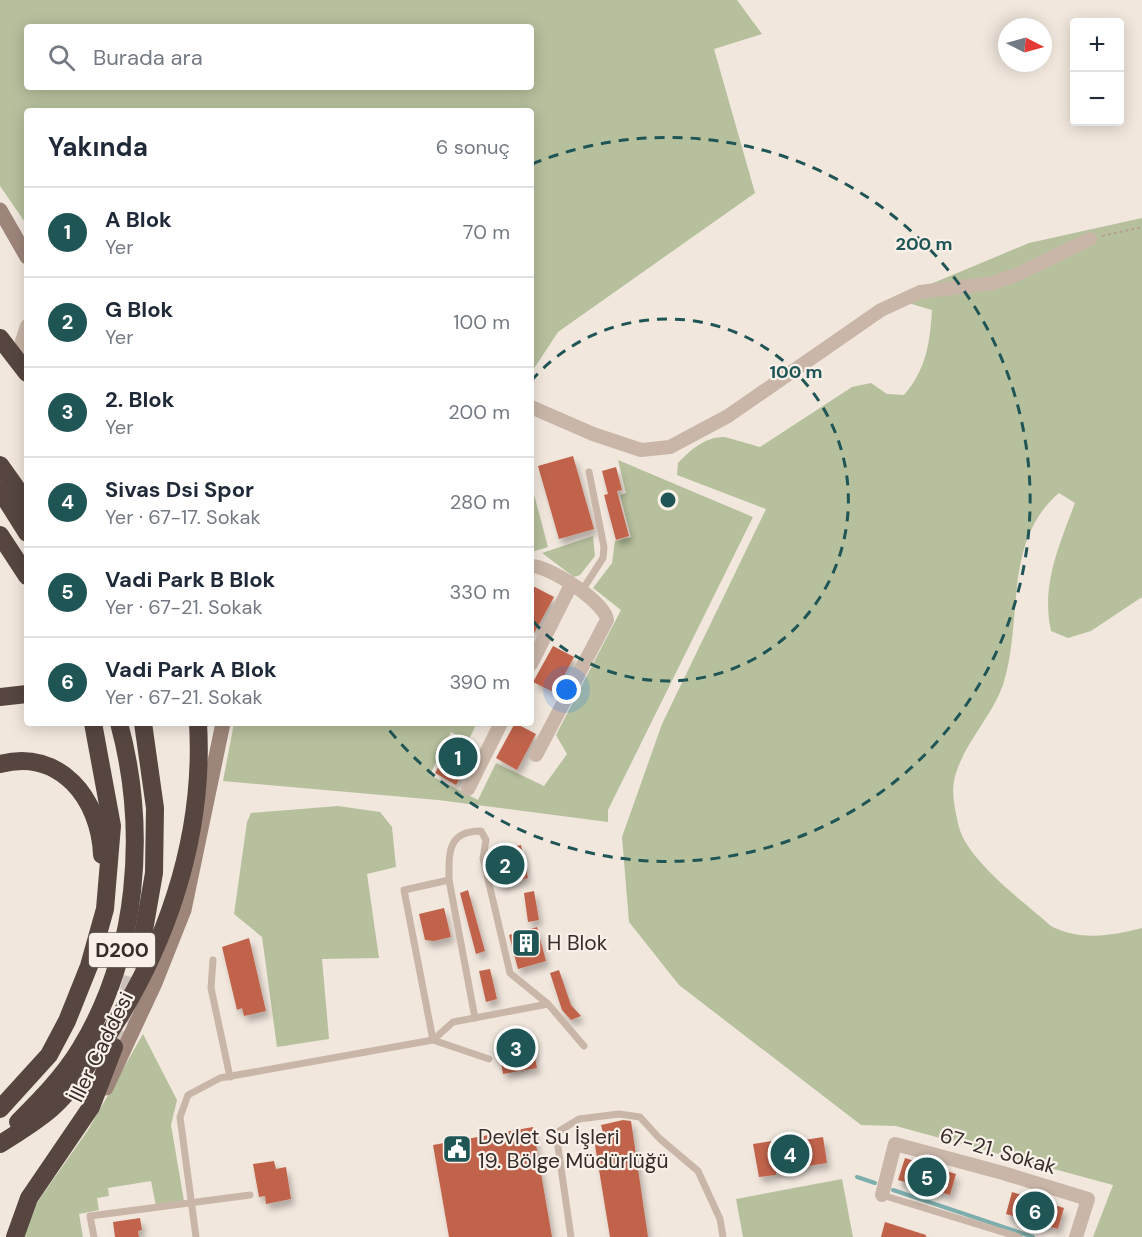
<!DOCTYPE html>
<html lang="tr">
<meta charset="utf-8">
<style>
body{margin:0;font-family:"DM Sans",sans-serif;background:#f2f2f3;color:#1f2937}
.controls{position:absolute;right:18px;top:18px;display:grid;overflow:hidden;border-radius:6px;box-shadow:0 3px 15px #0003}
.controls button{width:54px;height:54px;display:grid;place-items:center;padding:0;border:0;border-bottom:2px solid #e0e1e3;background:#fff;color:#1f2937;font:30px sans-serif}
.compass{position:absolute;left:998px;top:18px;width:54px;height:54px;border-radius:50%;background:#fff;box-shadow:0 3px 15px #0003;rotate:96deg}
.you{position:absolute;left:567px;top:690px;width:21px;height:21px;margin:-15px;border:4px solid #fff;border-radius:50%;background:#1a73e8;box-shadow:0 0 0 9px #1a73e833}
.badge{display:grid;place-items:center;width:39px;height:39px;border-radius:50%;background:#205556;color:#fff;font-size:20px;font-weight:700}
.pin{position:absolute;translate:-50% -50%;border:3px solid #fff;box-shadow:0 2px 6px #0006}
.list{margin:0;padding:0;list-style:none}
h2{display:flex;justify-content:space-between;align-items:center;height:78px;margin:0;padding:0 24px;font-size:26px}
h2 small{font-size:20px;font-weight:400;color:#747a83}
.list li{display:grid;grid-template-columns:39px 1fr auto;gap:18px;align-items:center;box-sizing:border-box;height:90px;padding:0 24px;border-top:2px solid #e0e1e3}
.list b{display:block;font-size:22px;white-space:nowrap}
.list p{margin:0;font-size:20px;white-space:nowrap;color:#747a83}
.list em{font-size:20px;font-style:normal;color:#747a83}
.icon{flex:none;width:33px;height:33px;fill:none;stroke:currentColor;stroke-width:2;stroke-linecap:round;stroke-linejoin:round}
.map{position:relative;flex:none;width:1142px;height:1237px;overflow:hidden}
.search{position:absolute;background:#fff;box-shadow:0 3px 15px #0003;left:24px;top:24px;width:510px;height:66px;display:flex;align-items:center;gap:15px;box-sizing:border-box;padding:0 21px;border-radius:6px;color:#747a83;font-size:22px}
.panel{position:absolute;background:#fff;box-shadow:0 3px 15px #0003;left:24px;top:108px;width:510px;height:618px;border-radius:6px}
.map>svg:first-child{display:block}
.green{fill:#b6c09d;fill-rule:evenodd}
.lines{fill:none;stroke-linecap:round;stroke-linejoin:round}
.stream{stroke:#7dadad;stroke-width:4}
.building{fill:#c1634b;filter:url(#shadow)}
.highway-tunnel{stroke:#ccc2b9;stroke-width:18;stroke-dasharray:18 9;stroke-linecap:butt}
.path{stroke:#b5a093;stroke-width:2;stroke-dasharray:3 3;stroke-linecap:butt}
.lane{stroke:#c9b6a9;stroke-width:7}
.street{stroke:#c9b6a9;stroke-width:14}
.secondary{stroke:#9d857a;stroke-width:15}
.highway{stroke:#574640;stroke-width:18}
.ring{fill:none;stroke:#205556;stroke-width:3;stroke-dasharray:10 8}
.labels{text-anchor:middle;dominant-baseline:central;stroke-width:4.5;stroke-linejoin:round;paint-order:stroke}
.shield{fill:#f9f1e9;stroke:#706763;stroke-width:1.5}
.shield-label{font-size:20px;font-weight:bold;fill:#362c29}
.poi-label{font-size:21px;fill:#362c29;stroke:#f9f1e9;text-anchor:start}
.street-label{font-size:21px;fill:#362c29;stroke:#f9f1e9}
.centre{fill:#205556;stroke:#f9f1e9;stroke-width:3}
.ring-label{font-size:18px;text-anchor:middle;font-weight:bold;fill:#205556;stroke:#f9f1e9;stroke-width:4.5;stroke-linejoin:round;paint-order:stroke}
</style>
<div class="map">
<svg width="1142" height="1237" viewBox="0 0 1142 1237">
<defs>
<filter id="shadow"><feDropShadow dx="3.5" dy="6" stdDeviation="3" flood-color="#0004"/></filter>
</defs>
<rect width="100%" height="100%" fill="#f1e7dd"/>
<g class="green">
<path d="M0,0H737L762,34L714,49L755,193L558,332L531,373V111H27V225L0,186ZM27,27H531V87H27Z"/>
<path d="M1142,218V597L1091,631L1068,638L1051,631C1041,585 1059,546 1075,503L1059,493C1002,542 1024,619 1003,685C992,716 966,741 956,773C950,790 955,810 959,827C967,860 1025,903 1051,926C1080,941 1111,936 1142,928V1237H1093L1113,1185L896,1126L861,1125L679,985L629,922L622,837L662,724L766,509L677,475L678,463C689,451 705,437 723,437C727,437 752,445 760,447L852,387L871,383L887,394L904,395C926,370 930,343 932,310L895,299L1029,243Z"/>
<path d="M618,460L753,517L608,810V822L438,800L223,781L234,723H477L468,741L451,732L430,775L478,800L496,763L544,786L567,754L556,735L621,610L593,588L612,563L615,541L631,537L620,495L626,493Z"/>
<path d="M531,483L548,547L531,552Z"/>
<path d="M593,536L595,556L580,575L574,577L542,553Z"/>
<path d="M338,806L380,812L392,827L396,867L367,874L379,958L322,959L329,1039L277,1047L262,937L234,914L247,822L251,813Z"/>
<path d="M143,1034L177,1100L171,1125L184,1201L156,1206L151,1181L108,1188L109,1196L97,1198L99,1210L79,1214L83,1237H24L36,1204L88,1130Z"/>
<path d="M842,1179L853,1237H743L736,1199Z"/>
</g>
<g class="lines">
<g class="stream">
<path d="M857,1177L875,1183"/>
<path d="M893,1190L1033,1237"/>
</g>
</g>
<g class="building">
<path d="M573,456L594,529L559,539L538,466Z"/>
<path d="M616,467L622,490L617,491L629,536L616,540L604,495L608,494L602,471Z"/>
<path d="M531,585L554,597L531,639Z"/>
<path d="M553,646L574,657L555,693L533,682Z"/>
<path d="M515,723L536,734L517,770L496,758Z"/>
<path d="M455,738L476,749L456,785L435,773Z"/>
<path d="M521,845L528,878L500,885L492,851Z"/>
<path d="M468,890L485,951L476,954L460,893Z"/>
<path d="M534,891L539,920L528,922L524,893Z"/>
<path d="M444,908L451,937L434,941L425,940L419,914Z"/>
<path d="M537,927L546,961L518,969L509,935Z"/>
<path d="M249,938L266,1011L244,1016L242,1008L237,1010L222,947Z"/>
<path d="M490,969L497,999L486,1002L479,971Z"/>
<path d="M559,970L571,1005L581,1016L571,1020L562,1010L550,973Z"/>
<path d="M530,1033L537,1068L503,1074L497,1039Z"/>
<path d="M623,1120L631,1121L648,1237H610L594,1139L604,1137L601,1125Z"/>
<path d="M533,1127L552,1237H449L433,1145Z"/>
<path d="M823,1137L827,1163L776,1171V1175L759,1177L753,1144L772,1141L773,1145Z"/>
<path d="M905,1158L956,1174L950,1195L898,1180Z"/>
<path d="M274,1161L276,1169L286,1167L291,1199L266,1204L265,1196L259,1197L253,1164Z"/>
<path d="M1012,1192L1064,1208L1058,1229L1006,1214Z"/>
<path d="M140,1218L142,1230L138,1231L139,1237H115L113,1222Z"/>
<path d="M885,1222L926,1235V1237H881Z"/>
</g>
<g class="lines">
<path class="highway-tunnel" d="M114,1047L143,936"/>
<path class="path" d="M1102,236L1142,227"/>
<g class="lane">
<path d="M581,592L603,558L604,547L589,472"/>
<path d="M449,880L404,890L433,1040L489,1059"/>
<path d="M213,960L211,988L230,1077"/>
<path d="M475,1018L449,880C449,853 447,831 481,831L486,840L483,858L510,973L548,1004L584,1046"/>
<path d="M882,1195L1019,1237"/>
<path d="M94,1237L90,1216L250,1195"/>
<path d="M196,1237L180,1117L188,1095L220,1078L433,1040L453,1022L548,1004"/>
<path d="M571,1237L556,1133L579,1119L619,1114L640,1117L659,1138L698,1171L720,1219L723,1237"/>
</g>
<g class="street">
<path d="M27,326L22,341L27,367"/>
<path d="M531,407L593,434L641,450L670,447L728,416L881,310L920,292L993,283L1018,274L1090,239"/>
<path d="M531,566C548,565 605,602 607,620L536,755"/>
<path d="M531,664L571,585"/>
<path d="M468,789L501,723"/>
<path d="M882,1195L895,1144L1003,1173L1088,1199L1076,1237"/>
</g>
<g class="secondary">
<path d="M0,210L27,257"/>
<path d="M106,1088L155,983L184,910L223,723"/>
</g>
<g class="highway">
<path d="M0,338L27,373"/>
<path d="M0,465L27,503"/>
<path d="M0,490L27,533"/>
<path d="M0,535L27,576"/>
<path d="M0,697L27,694"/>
<path d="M143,723L155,808L154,873L143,936"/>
<path d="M0,764C60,748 100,799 102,855"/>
<path d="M0,1109L49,1055L67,1021L89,966L105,909L112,826L93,723"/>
<path d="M18,1122C40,1100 63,1077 80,1049C138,954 148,830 119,723"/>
<path d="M0,1144C18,1133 36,1122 52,1108C70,1092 84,1070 97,1051C164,956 205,840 198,723"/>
<path d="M15,1237L29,1198L91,1107L114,1047"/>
</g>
</g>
<g class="ring">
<path d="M531 381A181 181 0 1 1 531 619"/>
<path d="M532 164A362 362 0 1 1 385 725"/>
</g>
<defs>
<g id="building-square" transform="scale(1.5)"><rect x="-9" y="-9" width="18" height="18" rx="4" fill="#205556" stroke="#f9f1e9"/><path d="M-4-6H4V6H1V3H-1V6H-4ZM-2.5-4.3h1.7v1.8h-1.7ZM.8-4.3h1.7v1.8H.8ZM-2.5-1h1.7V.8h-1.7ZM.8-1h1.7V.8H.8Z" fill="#fff"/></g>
<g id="civic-square" transform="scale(1.5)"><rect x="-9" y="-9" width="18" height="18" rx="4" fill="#205556" stroke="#f9f1e9"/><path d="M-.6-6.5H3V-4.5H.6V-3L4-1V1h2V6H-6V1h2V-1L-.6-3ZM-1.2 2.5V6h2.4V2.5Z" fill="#fff"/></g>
</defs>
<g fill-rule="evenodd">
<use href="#building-square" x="526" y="943"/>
<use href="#civic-square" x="457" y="1149"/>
</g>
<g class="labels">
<rect class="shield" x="89" y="933" width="66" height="34" rx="4.5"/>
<g class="shield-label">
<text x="122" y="950">D200</text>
</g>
<g class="poi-label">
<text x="547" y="943">H Blok</text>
<text x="478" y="1137">Devlet Su İşleri<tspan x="478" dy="24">19. Bölge Müdürlüğü</tspan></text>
</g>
<g class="street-label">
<text transform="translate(101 1047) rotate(-64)">İller Caddesi</text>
<text transform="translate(998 1151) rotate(16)">67-21. Sokak</text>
</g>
</g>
<circle cx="668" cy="500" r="9" class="centre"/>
<g class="ring-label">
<text x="924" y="250">200 m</text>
<text x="796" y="378">100 m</text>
</g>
</svg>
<div class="controls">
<button>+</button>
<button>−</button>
</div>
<svg class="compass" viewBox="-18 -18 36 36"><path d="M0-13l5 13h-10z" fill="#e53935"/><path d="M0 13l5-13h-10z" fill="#747a83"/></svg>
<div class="you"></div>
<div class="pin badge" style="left:458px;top:757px">1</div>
<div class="pin badge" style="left:505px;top:865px">2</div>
<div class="pin badge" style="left:516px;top:1048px">3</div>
<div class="pin badge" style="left:790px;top:1154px">4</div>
<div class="pin badge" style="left:927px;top:1177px">5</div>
<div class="pin badge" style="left:1035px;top:1211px">6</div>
<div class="search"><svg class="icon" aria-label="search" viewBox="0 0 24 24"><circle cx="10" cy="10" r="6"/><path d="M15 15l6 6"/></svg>Burada ara</div>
<section class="panel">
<h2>Yakında<small>6 sonuç</small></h2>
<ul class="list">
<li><span class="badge">1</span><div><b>A Blok</b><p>Yer</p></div><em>70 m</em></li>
<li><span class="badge">2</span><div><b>G Blok</b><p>Yer</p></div><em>100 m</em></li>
<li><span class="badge">3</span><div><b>2. Blok</b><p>Yer</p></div><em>200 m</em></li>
<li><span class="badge">4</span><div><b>Sivas Dsi Spor</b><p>Yer · 67-17. Sokak</p></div><em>280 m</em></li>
<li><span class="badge">5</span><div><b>Vadi Park B Blok</b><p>Yer · 67-21. Sokak</p></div><em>330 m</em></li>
<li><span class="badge">6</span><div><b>Vadi Park A Blok</b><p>Yer · 67-21. Sokak</p></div><em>390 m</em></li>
</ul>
</section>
</div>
